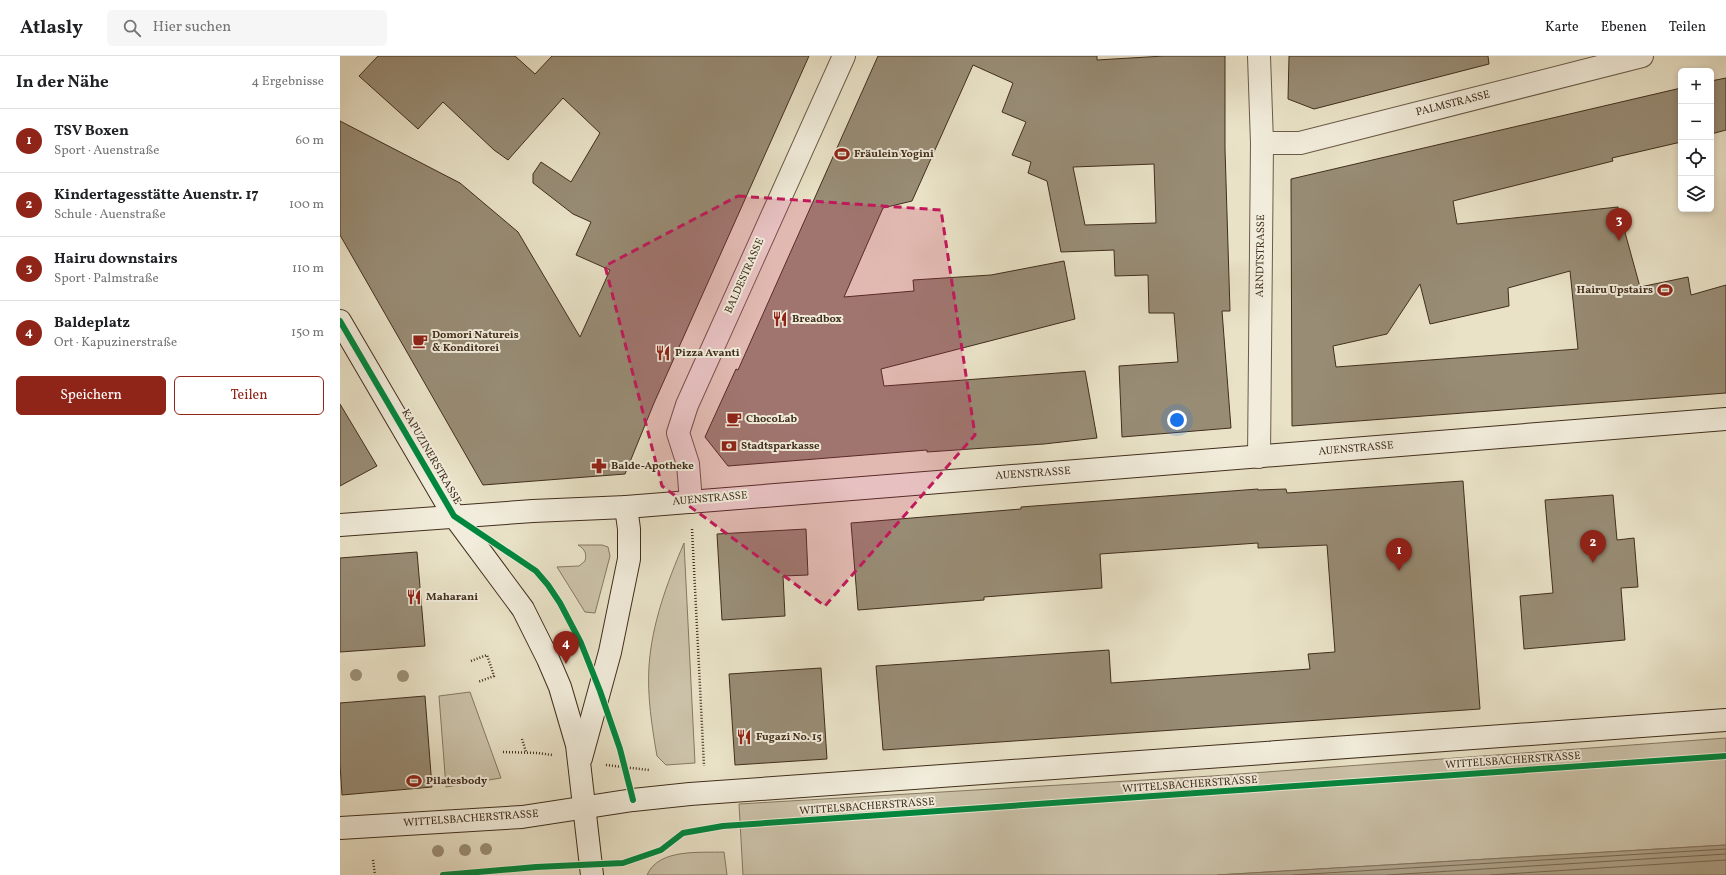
<!DOCTYPE html>
<html lang="de">
<meta charset="utf-8">
<style>
body{margin:0;font-family:Vollkorn,serif;background:#f6f6f6;color:#202124}
.controls{position:absolute;right:12px;top:12px;display:grid;overflow:hidden;border-radius:6px;box-shadow:0 2px 6px #0003}
.controls button{width:36px;height:36px;display:grid;place-items:center;padding:0;border:0;border-bottom:1px solid #e0e0e0;background:#fff;color:#202124;font:20px sans-serif}
.you{position:absolute;left:837px;top:364px;width:14px;height:14px;margin:-10px;border:3px solid #fff;border-radius:50%;background:#1a73e8;box-shadow:0 0 0 6px #1a73e833}
.badge{display:grid;place-items:center;width:26px;height:26px;border-radius:50%;background:#8f2418;color:#fff;font-size:13px;font-weight:700}
.pin{position:absolute;translate:-50% -33px;filter:drop-shadow(0 1px 2px #0008)}
.pin::after{content:'';position:absolute;top:21px;width:14px;height:12px;background:inherit;clip-path:polygon(0 0,100% 0,50% 100%)}
.list{margin:0;padding:0;list-style:none}
h2{display:flex;justify-content:space-between;align-items:center;height:52px;margin:0;padding:0 16px;font-size:17px}
h2 small{font-size:13px;font-weight:400;color:#757577}
.list li{display:grid;grid-template-columns:26px 1fr auto;gap:12px;align-items:center;box-sizing:border-box;height:64px;padding:0 16px;border-top:1px solid #e0e0e0}
.list b{display:block;font-size:15px;white-space:nowrap}
.list p{margin:0;font-size:13px;white-space:nowrap;color:#757577}
.list em{font-size:13px;font-style:normal;color:#757577}
.actions{display:flex;gap:8px;padding:12px 16px}
.actions a{flex:1;padding:9px 0;border:1px solid #8f2418;border-radius:6px;text-align:center;font-size:14px;color:#8f2418}
.actions .main{background:#8f2418;color:#fff}
.icon{flex:none;width:22px;height:22px;fill:none;stroke:currentColor;stroke-width:2;stroke-linecap:round;stroke-linejoin:round}
.map{position:relative;flex:none;width:1386px;height:819px;overflow:hidden}
header{display:flex;align-items:center;gap:24px;box-sizing:border-box;height:56px;padding:0 20px;background:#fff;border-bottom:1px solid #e0e0e0}
header strong{font-size:19px}
nav{display:flex;gap:22px;margin-inline-start:auto;font-size:14px}
.search{width:280px;height:36px;background:#f6f6f6;display:flex;align-items:center;gap:10px;box-sizing:border-box;padding:0 14px;border-radius:6px;color:#757577;font-size:15px}
main{display:flex}
aside{flex:1;background:#fff}
.map>svg:first-child{display:block}
.green{fill:#ccc3aa;stroke:#867863}
.water{fill:#b0a58d;stroke:#847560}
.lines{fill:none;stroke-linecap:round;stroke-linejoin:round}
.shore{stroke:#786a54;stroke-width:1}
.building{fill:#988c75;stroke:#412e1c;fill-rule:evenodd}
.street-casing{stroke:#6b5b47;stroke-width:24}
.secondary-casing{stroke:#412e1c;stroke-width:24}
.path{stroke:#412e1c;stroke-width:2.5;stroke-dasharray:1 2;stroke-linecap:butt}
.street{stroke:#f1ecdb;stroke-width:22}
.secondary{stroke:#f1ecdb;stroke-width:22}
.cycleway-casing{stroke:#f1ecdb;stroke-width:8}
.cycleway{stroke:#00873e;stroke-width:6}
.tree{fill:#9c9078}
.marked{fill:#c2185b;fill-opacity:0.2;stroke:#c2185b;stroke-width:3;stroke-dasharray:8 5;stroke-linejoin:round}
.labels{text-anchor:middle;dominant-baseline:central;stroke-width:4;stroke-linejoin:round;paint-order:stroke}
.street-label{font-size:11px;fill:#412e1c;stroke:#f1ecdb}
.poi-label{font-size:11px;font-weight:bold;fill:#412e1c;stroke:#f1ecdb;text-anchor:start}
</style>
<header>
<strong>Atlasly</strong>
<div class="search"><svg class="icon" aria-label="search" viewBox="0 0 24 24"><circle cx="10" cy="10" r="6"/><path d="M15 15l6 6"/></svg>Hier suchen</div>
<nav><a>Karte</a><a>Ebenen</a><a>Teilen</a></nav>
</header>
<main>
<aside>
<h2>In der Nähe<small>4 Ergebnisse</small></h2>
<ul class="list">
<li><span class="badge">1</span><div><b>TSV Boxen</b><p>Sport · Auenstraße</p></div><em>60 m</em></li>
<li><span class="badge">2</span><div><b>Kindertagesstätte Auenstr. 17</b><p>Schule · Auenstraße</p></div><em>100 m</em></li>
<li><span class="badge">3</span><div><b>Hairu downstairs</b><p>Sport · Palmstraße</p></div><em>110 m</em></li>
<li><span class="badge">4</span><div><b>Baldeplatz</b><p>Ort · Kapuzinerstraße</p></div><em>150 m</em></li>
</ul>
<div class="actions"><a class="main">Speichern</a><a>Teilen</a></div>
</aside>
<div class="map">
<svg width="1386" height="819" viewBox="0 0 1386 819">
<rect width="100%" height="100%" fill="#e9e2c7"/>
<filter id="stains"><feTurbulence type="fractalNoise" baseFrequency=".005" numOctaves="4"/><feColorMatrix values="0 0 0 0 .2 0 0 0 0 .09 0 0 0 0 .02 0 0 0 .5 -.17"/></filter>
<radialGradient id="worn" r=".72"><stop offset=".6" stop-color="#630" stop-opacity="0"/><stop offset="1" stop-color="#630" stop-opacity=".3"/></radialGradient>
<g class="green">
<path d="M344,487L355,707L326,709L317,700C312,671 307,640 309,610C312,567 327,527 344,487Z"/>
<path d="M238,489H262L268,491L270,500L255,557L245,556L217,511L239,510L245,505C247,498 245,493 238,489Z"/>
<path d="M130,636L161,722L106,731L99,640Z"/>
<path d="M1386,682V789L877,819H403L399,748L872,720Z"/>
<path d="M384,796L387,819H307C319,792 360,797 384,796Z"/>
</g>
<path class="water" d="M1386,789V819H877Z"/>
<g class="lines">
<g class="shore">
<path d="M953,819L1386,793"/>
<path d="M1047,819L1386,798"/>
<path d="M1150,819L1386,804"/>
</g>
</g>
<g class="building">
<path d="M38,0H175L195,18L212,0H469L314,347L285,418L143,429L0,179V65L120,127L178,176L240,281L270,214L236,199L251,166L233,158L193,127V118L201,106L231,126L260,77L223,42L168,104L154,94L103,46L78,73L19,20Z"/>
<path d="M538,0H757V4L824,0H885V93L890,255H882L891,372L782,381L779,310L838,306L834,257H809L808,219L775,220L774,194L721,196L707,125L688,117L691,106L672,99L686,66L662,56L673,27L633,9L572,145L543,152L504,241L574,235L573,224L651,219L724,205L735,263L541,313L544,330L745,315L757,382L704,388L587,396V394L388,410L365,381L396,313L398,314ZM814,108L816,167L745,169L733,111Z"/>
<path d="M949,0H1148L1149,8L974,53L948,43Z"/>
<path d="M1386,22V74L1371,78V25Z"/>
<path d="M1341,32V86L1272,102L1273,105L1113,145L1117,168L1278,151L1300,231L1348,221L1351,239L1386,229V337L952,370L951,123ZM1230,215L1238,293L996,311L993,290L1047,278L1080,228L1090,268L1169,250L1168,232Z"/>
<path d="M0,348L37,410L0,430Z"/>
<path d="M1123,425L1140,653L543,694L536,610L769,594L771,627L970,613L968,598L995,596L987,489L918,492V487L760,498L762,532L644,541V544L518,554L511,467L681,453V451L918,433V434L946,433L947,437Z"/>
<path d="M1273,439L1277,484L1294,482L1298,531L1281,532L1285,584L1184,593L1180,540L1213,537L1205,444Z"/>
<path d="M466,473L468,519L443,520L445,560L382,564L377,478Z"/>
<path d="M77,496L85,590L0,596V502Z"/>
<path d="M481,612L487,703L395,709L389,618Z"/>
<path d="M85,640L92,731L2,739L0,708V647Z"/>
</g>
<g class="lines">
<g class="street-casing">
<g id="street">
<path d="M922,87H960L1302,0"/>
<path d="M919,401L922,87L919,0"/>
<path d="M351,446L348,408L338,377L347,349L504,0"/>
</g>
</g>
<g class="secondary-casing">
<g id="secondary">
<path d="M0,265L114,460L183,553L208,603L220,631L237,689L252,819"/>
<path d="M0,469L193,455L286,451L1386,363"/>
<path d="M241,702L270,596L289,503V473L286,451"/>
<path d="M0,772L182,761L293,744L350,738L1386,664"/>
</g>
</g>
<g class="path">
<path d="M352,473L364,710"/>
<path d="M131,605L147,599L154,620L138,626"/>
<path d="M182,683L186,696"/>
<path d="M163,696L198,697L212,699"/>
<path d="M266,709L309,714"/>
<path d="M33,804L35,819"/>
</g>
<use href="#street" class="street"/>
<use href="#secondary" class="secondary"/>
<g class="cycleway-casing">
<g id="cycleway">
<path d="M0,265L114,460L196,515L208,529L220,547L241,587L260,635L280,693L293,744"/>
<path d="M103,819L196,811L283,807L321,794L343,777L383,770L1386,700"/>
</g>
</g>
<use href="#cycleway" class="cycleway"/>
</g>
<g class="tree">
<circle cx="16" cy="619" r="6"/>
<circle cx="63" cy="620" r="6"/>
<circle cx="146" cy="793" r="6"/>
<circle cx="125" cy="794" r="6"/>
<circle cx="98" cy="795" r="6"/>
</g>
<path class="marked" d="M398,140L601,154L635,379L485,550L322,430L265,210Z"/>
<defs>
<g id="stadium-bare" transform="scale(1.2)"><path d="M0-5a6.5 5 0 1 0 0 10a6.5 5 0 1 0 0-10ZM-3.5-1.8h7v3.6h-7Z" fill="#8f2418" stroke="#f1ecdb" stroke-width="2.5" paint-order="stroke"/></g>
<g id="restaurant-bare" transform="scale(1.2)"><path d="M-5-6h1v4h1v-4h1v4h1v-4h1v5L-1.5 .5V6h-2V.5L-5-1ZM5-6V6H3V1.5H1.5Q1.5-4 5-6Z" fill="#8f2418" stroke="#f1ecdb" stroke-width="2.5" paint-order="stroke"/></g>
<g id="cafe-bare" transform="scale(1.2)"><path d="M-5.5-4.5H6V0H3Q3 3.5 0 3.5H-2.5Q-5.5 3.5-5.5 0ZM3-3.2v2h1.7v-2ZM-6 4.5H4V6H-6Z" fill="#8f2418" stroke="#f1ecdb" stroke-width="2.5" paint-order="stroke"/></g>
<g id="bank-bare" transform="scale(1.2)"><path d="M-6-4H6V4H-6ZM0-2.3a2.3 2.3 0 1 0 0 4.6a2.3 2.3 0 1 0 0-4.6Z" fill="#8f2418" stroke="#f1ecdb" stroke-width="2.5" paint-order="stroke"/></g>
<g id="pharmacy-bare" transform="scale(1.2)"><path d="M-2-6h4v4h4v4h-4v4h-4v-4h-4v-4h4Z" fill="#8f2418" stroke="#f1ecdb" stroke-width="2.5" paint-order="stroke"/></g>
</defs>
<g fill-rule="evenodd">
<use href="#stadium-bare" x="502" y="98"/>
<use href="#stadium-bare" x="1325" y="234"/>
<use href="#restaurant-bare" x="440" y="263"/>
<use href="#cafe-bare" x="80" y="285"/>
<use href="#restaurant-bare" x="323" y="297"/>
<use href="#cafe-bare" x="394" y="363"/>
<use href="#bank-bare" x="389" y="390"/>
<use href="#pharmacy-bare" x="259" y="410"/>
<use href="#restaurant-bare" x="74" y="541"/>
<use href="#restaurant-bare" x="404" y="681"/>
<use href="#stadium-bare" x="74" y="725"/>
</g>
<g class="labels">
<g class="street-label">
<text transform="translate(1113 48) rotate(-14)">PALMSTRASSE</text>
<text transform="translate(921 200) rotate(-89)">ARNDTSTRASSE</text>
<text transform="translate(405 220) rotate(-66)">BALDESTRASSE</text>
<text transform="translate(1016 393) rotate(-5)">AUENSTRASSE</text>
<text transform="translate(91 401) rotate(60)">KAPUZINERSTRASSE</text>
<text transform="translate(693 418) rotate(-4)">AUENSTRASSE</text>
<text transform="translate(370 443) rotate(-5)">AUENSTRASSE</text>
<text transform="translate(1173 705) rotate(-4)">WITTELSBACHERSTRASSE</text>
<text transform="translate(850 729) rotate(-4)">WITTELSBACHERSTRASSE</text>
<text transform="translate(527 751) rotate(-4)">WITTELSBACHERSTRASSE</text>
<text transform="translate(131 763) rotate(-4)">WITTELSBACHERSTRASSE</text>
</g>
<g class="poi-label">
<text x="514" y="98">Fräulein Yogini</text>
<text x="1313" y="234" text-anchor="end">Hairu Upstairs</text>
<text x="452" y="263">Breadbox</text>
<text x="92" y="279">Domori Natureis<tspan x="92" dy="13">&amp; Konditorei</tspan></text>
<text x="335" y="297">Pizza Avanti</text>
<text x="406" y="363">ChocoLab</text>
<text x="401" y="390">Stadtsparkasse</text>
<text x="271" y="410">Balde-Apotheke</text>
<text x="86" y="541">Maharani</text>
<text x="416" y="681">Fugazi No. 15</text>
<text x="86" y="725">Pilatesbody</text>
</g>
</g>
<rect width="100%" height="100%" filter="url(#stains)"/>
<rect width="100%" height="100%" fill="url(#worn)"/>
</svg>
<div class="controls">
<button>+</button>
<button>−</button>
<button><svg class="icon" aria-label="locate" viewBox="0 0 24 24"><circle cx="12" cy="12" r="6"/><path d="M12 2v4M12 18v4M2 12h4M18 12h4"/></svg></button>
<button><svg class="icon" aria-label="layers" viewBox="0 0 24 24"><path d="M12 4l9 5-9 5-9-5zM3 14l9 5 9-5"/></svg></button>
</div>
<div class="you"></div>
<div class="pin badge" style="left:1059px;top:515px">1</div>
<div class="pin badge" style="left:1253px;top:507px">2</div>
<div class="pin badge" style="left:1279px;top:185px">3</div>
<div class="pin badge" style="left:226px;top:608px">4</div>
</div>
</main>
